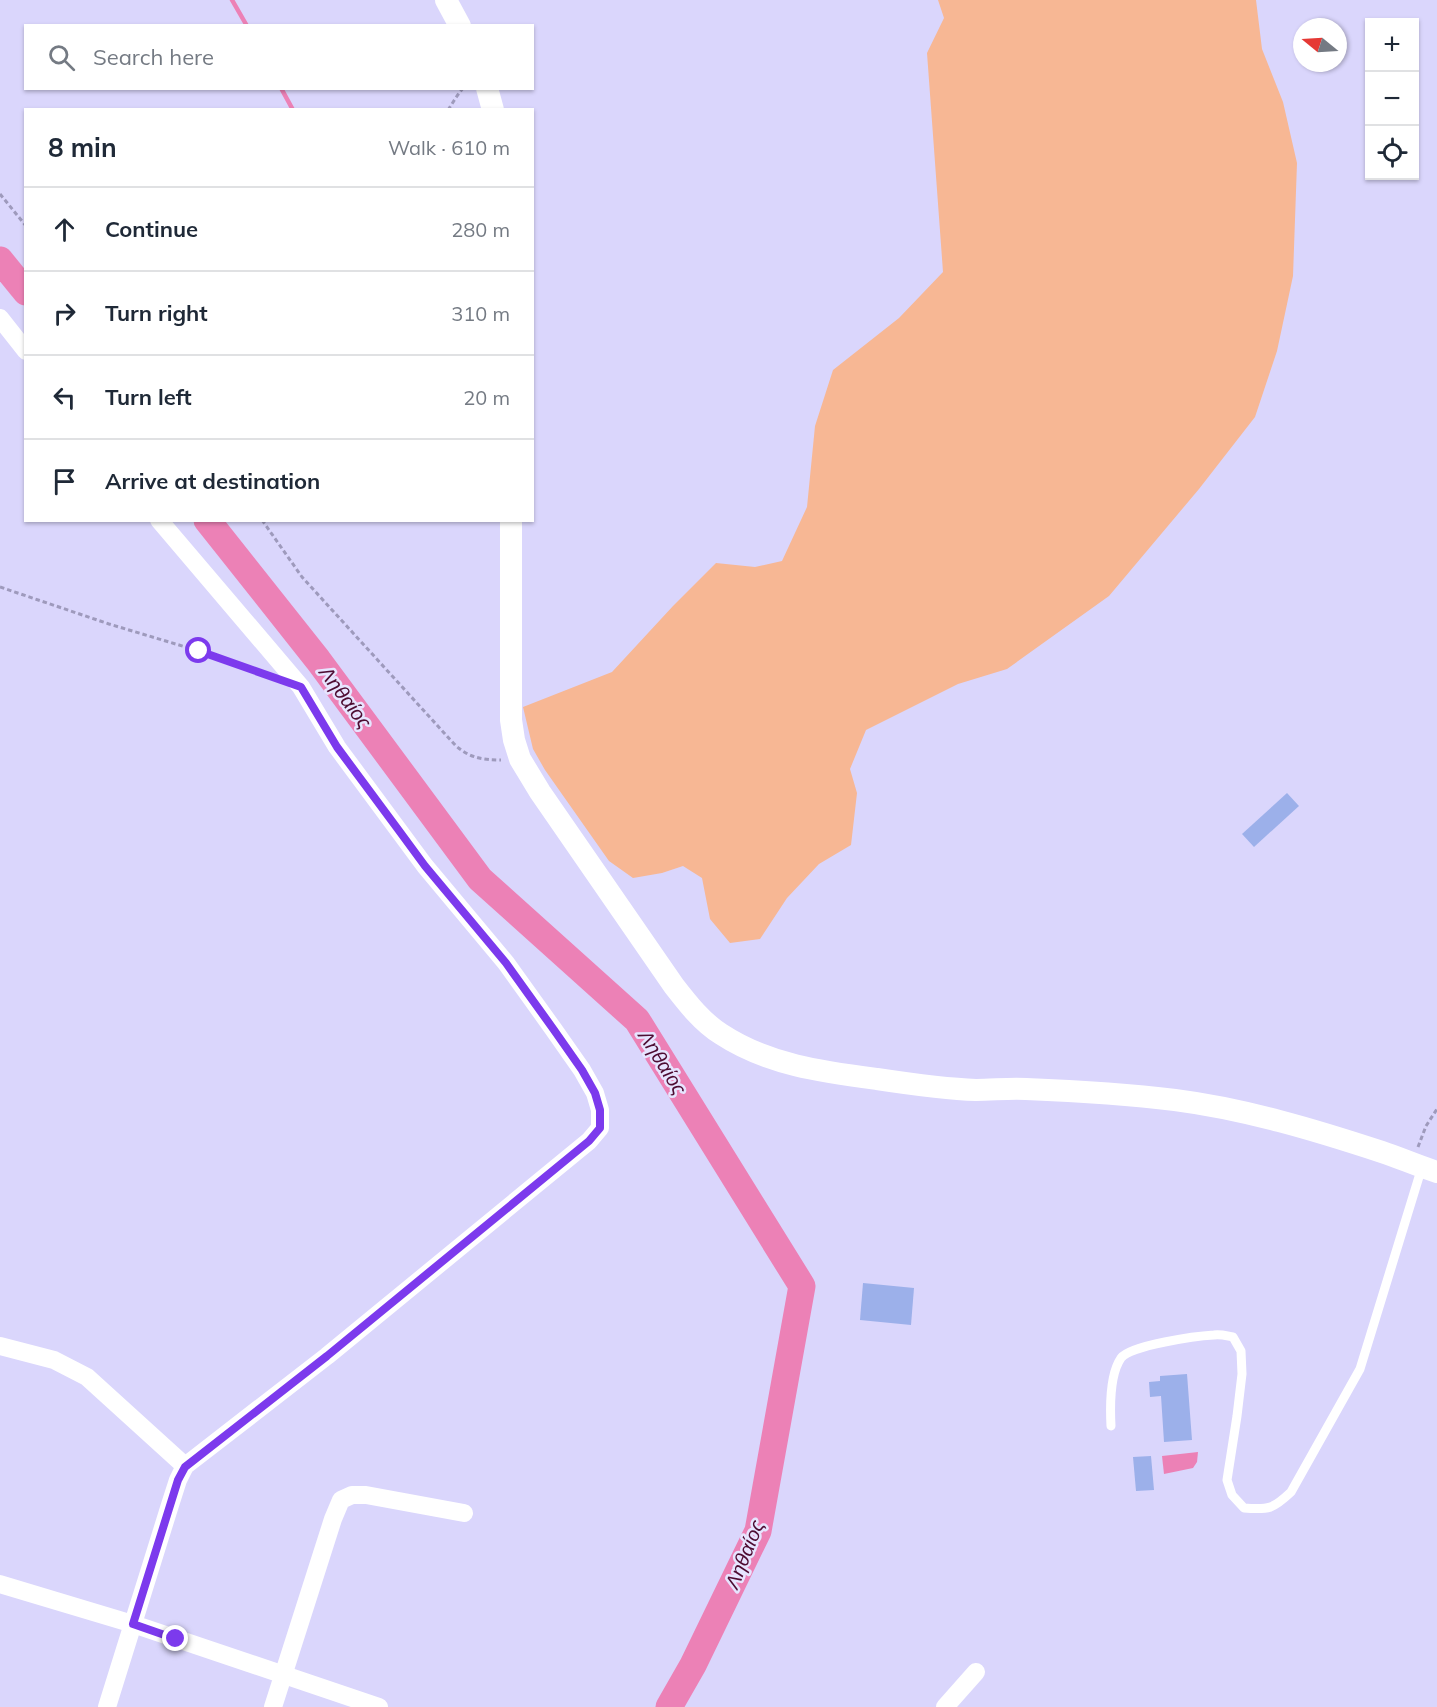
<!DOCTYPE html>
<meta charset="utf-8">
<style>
body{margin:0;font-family:Mulish,sans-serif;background:#f6f6f7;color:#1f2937}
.controls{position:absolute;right:18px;top:18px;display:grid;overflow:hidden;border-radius:0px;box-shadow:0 2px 4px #0004}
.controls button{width:54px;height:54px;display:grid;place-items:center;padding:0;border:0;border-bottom:2px solid #e0e1e3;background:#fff;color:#1f2937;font:30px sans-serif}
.compass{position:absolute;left:1293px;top:18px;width:54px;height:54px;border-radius:50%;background:#fff;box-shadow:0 2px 4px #0004;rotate:288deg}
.stop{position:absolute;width:18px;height:18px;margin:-14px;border:4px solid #7c3aed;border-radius:50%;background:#fff}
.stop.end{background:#7c3aed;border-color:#fff;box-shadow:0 2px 6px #0008}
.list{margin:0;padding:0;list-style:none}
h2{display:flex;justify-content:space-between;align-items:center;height:78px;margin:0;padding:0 24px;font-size:26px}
h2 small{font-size:20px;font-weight:400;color:#747a83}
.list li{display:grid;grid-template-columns:39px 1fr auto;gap:18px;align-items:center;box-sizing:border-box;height:84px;padding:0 24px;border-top:2px solid #e0e1e3}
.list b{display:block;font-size:22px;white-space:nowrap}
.list em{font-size:20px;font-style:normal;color:#747a83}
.icon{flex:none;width:33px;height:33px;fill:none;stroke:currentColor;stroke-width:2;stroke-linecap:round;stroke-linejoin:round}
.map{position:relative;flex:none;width:1437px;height:1707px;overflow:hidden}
.search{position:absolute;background:#fff;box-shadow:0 2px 4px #0004;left:24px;top:24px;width:510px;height:66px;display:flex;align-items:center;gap:15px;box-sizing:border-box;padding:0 21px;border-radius:0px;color:#747a83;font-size:22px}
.panel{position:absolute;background:#fff;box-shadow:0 2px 4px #0004;left:24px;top:108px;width:510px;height:414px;border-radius:0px}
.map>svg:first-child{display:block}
.green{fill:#f7b794}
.water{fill:#ec81b6}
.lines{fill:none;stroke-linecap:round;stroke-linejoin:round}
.stream{stroke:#ec81b6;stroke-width:4.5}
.river{stroke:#ec81b6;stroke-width:27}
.building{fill:#9cb0ea}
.path{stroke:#9e9abc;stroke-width:3;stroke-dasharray:4.5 3;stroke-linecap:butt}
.service{stroke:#fff;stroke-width:9}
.minor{stroke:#fff;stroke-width:18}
.tertiary{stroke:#fff;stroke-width:22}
.route{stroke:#7c3aed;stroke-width:8}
.labels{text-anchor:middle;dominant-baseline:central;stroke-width:5;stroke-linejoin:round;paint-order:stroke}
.water-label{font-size:20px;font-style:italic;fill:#4e0c32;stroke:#e7e5ff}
</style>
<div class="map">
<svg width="1437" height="1707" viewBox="0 0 1437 1707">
<rect width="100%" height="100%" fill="#dad6fc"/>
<path class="green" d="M938,0H1256L1262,49L1283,102L1297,163L1293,276L1277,351L1255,417L1199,489L1109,596L1007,669L958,684L866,730L850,769L857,793L851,845L819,864L787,898L760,939L730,943L710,919L702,878L683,866L662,873L633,878L609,861L545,770L533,749L523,707L612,672L673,606L716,563L755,567L782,561L807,507L815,426L833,370L899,318L943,272L927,53L944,18Z"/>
<path class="water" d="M1198,1452L1197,1462L1193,1468L1164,1474L1162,1456Z"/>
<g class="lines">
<g class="stream">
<path d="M232,0L247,26"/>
<path d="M281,88L293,110"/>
<path d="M211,526L223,520"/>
</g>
<g class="river">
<path d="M0,260L26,292"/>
<path d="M207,520L318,660L480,879L637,1020L802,1286L758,1531L693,1665L669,1707"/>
</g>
</g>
<g class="building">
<path d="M1287,793L1299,806L1254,847L1242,834Z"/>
<path d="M863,1283L914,1288L911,1325L860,1320Z"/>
<path d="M1187,1374L1192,1440L1164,1442L1161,1396L1150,1397L1149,1382L1160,1381V1376Z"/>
<path d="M1151,1456L1154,1490L1136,1491L1133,1457Z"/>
</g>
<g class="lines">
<g class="path">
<path d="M448,110L457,96L463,88"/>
<path d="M0,194L26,226"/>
<path d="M262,520L302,577L456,746C470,758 483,760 501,760"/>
<path d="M0,587L109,624L199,651L268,675"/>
<path d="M1418,1147L1426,1126L1437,1109"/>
</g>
<path class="service" d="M1111,1426C1110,1407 1110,1374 1121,1358C1131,1345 1197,1336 1214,1335C1221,1334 1227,1336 1233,1337L1241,1351L1242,1374L1237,1416L1227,1480L1232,1495L1244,1508C1269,1510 1273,1509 1291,1492L1360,1369L1422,1167"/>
<g class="minor">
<path d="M0,318L26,351"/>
<path d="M0,1346L54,1360L87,1377L185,1466"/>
<path d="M0,1584L133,1624L379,1707"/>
<path d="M107,1707L170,1505L178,1480L185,1466L327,1356L589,1141L600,1128V1110L595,1093L582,1070L554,1030L506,963L425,866L337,747L301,687L159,520"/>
<path d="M273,1707L333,1519L341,1500L352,1495H366L464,1513"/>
<path d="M945,1707L976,1672"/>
</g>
<g class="tertiary">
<path d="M446,0L460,26"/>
<path d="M487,88L493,110"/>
<path d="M511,520V720L514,740L520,759L540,792L674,986C688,1004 702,1022 721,1034C768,1065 823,1072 877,1079C910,1084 943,1089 976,1090C993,1090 1009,1088 1026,1089C1075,1091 1126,1094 1175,1100C1245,1109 1315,1130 1382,1152C1400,1158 1418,1166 1437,1172"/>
</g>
</g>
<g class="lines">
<path class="route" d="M176,1639L133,1624L178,1480L185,1467L327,1356L589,1141L600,1128V1110L595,1093L582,1070L554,1030L506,963L425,866L400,832L337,747L301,687L199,651"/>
</g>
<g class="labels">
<g class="water-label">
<text transform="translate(346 697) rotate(53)">Ληθαίος</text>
<text transform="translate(663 1062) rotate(58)">Ληθαίος</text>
<text transform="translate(744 1554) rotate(-68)">Ληθαίος</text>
</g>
</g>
</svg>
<div class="controls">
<button>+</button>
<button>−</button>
<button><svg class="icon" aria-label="locate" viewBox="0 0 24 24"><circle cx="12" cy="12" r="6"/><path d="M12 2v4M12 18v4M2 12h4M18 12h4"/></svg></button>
</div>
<svg class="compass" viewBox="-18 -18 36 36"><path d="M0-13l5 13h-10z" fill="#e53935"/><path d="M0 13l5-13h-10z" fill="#747a83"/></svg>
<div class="stop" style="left:199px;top:651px"></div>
<div class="stop end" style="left:176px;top:1639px"></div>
<div class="search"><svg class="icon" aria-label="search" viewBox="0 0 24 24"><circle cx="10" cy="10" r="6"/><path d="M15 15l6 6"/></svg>Search here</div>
<section class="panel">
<h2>8 min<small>Walk · 610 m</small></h2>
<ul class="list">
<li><svg class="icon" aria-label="ahead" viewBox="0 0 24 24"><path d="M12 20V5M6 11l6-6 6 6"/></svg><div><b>Continue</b></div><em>280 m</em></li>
<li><svg class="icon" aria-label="right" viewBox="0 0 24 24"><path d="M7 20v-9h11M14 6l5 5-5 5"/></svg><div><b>Turn right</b></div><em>310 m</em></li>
<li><svg class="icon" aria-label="left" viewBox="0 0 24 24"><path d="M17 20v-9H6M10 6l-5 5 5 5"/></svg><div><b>Turn left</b></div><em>20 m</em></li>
<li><svg class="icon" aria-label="arrive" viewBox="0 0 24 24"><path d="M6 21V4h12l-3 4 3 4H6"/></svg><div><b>Arrive at destination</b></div></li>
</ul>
</section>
</div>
